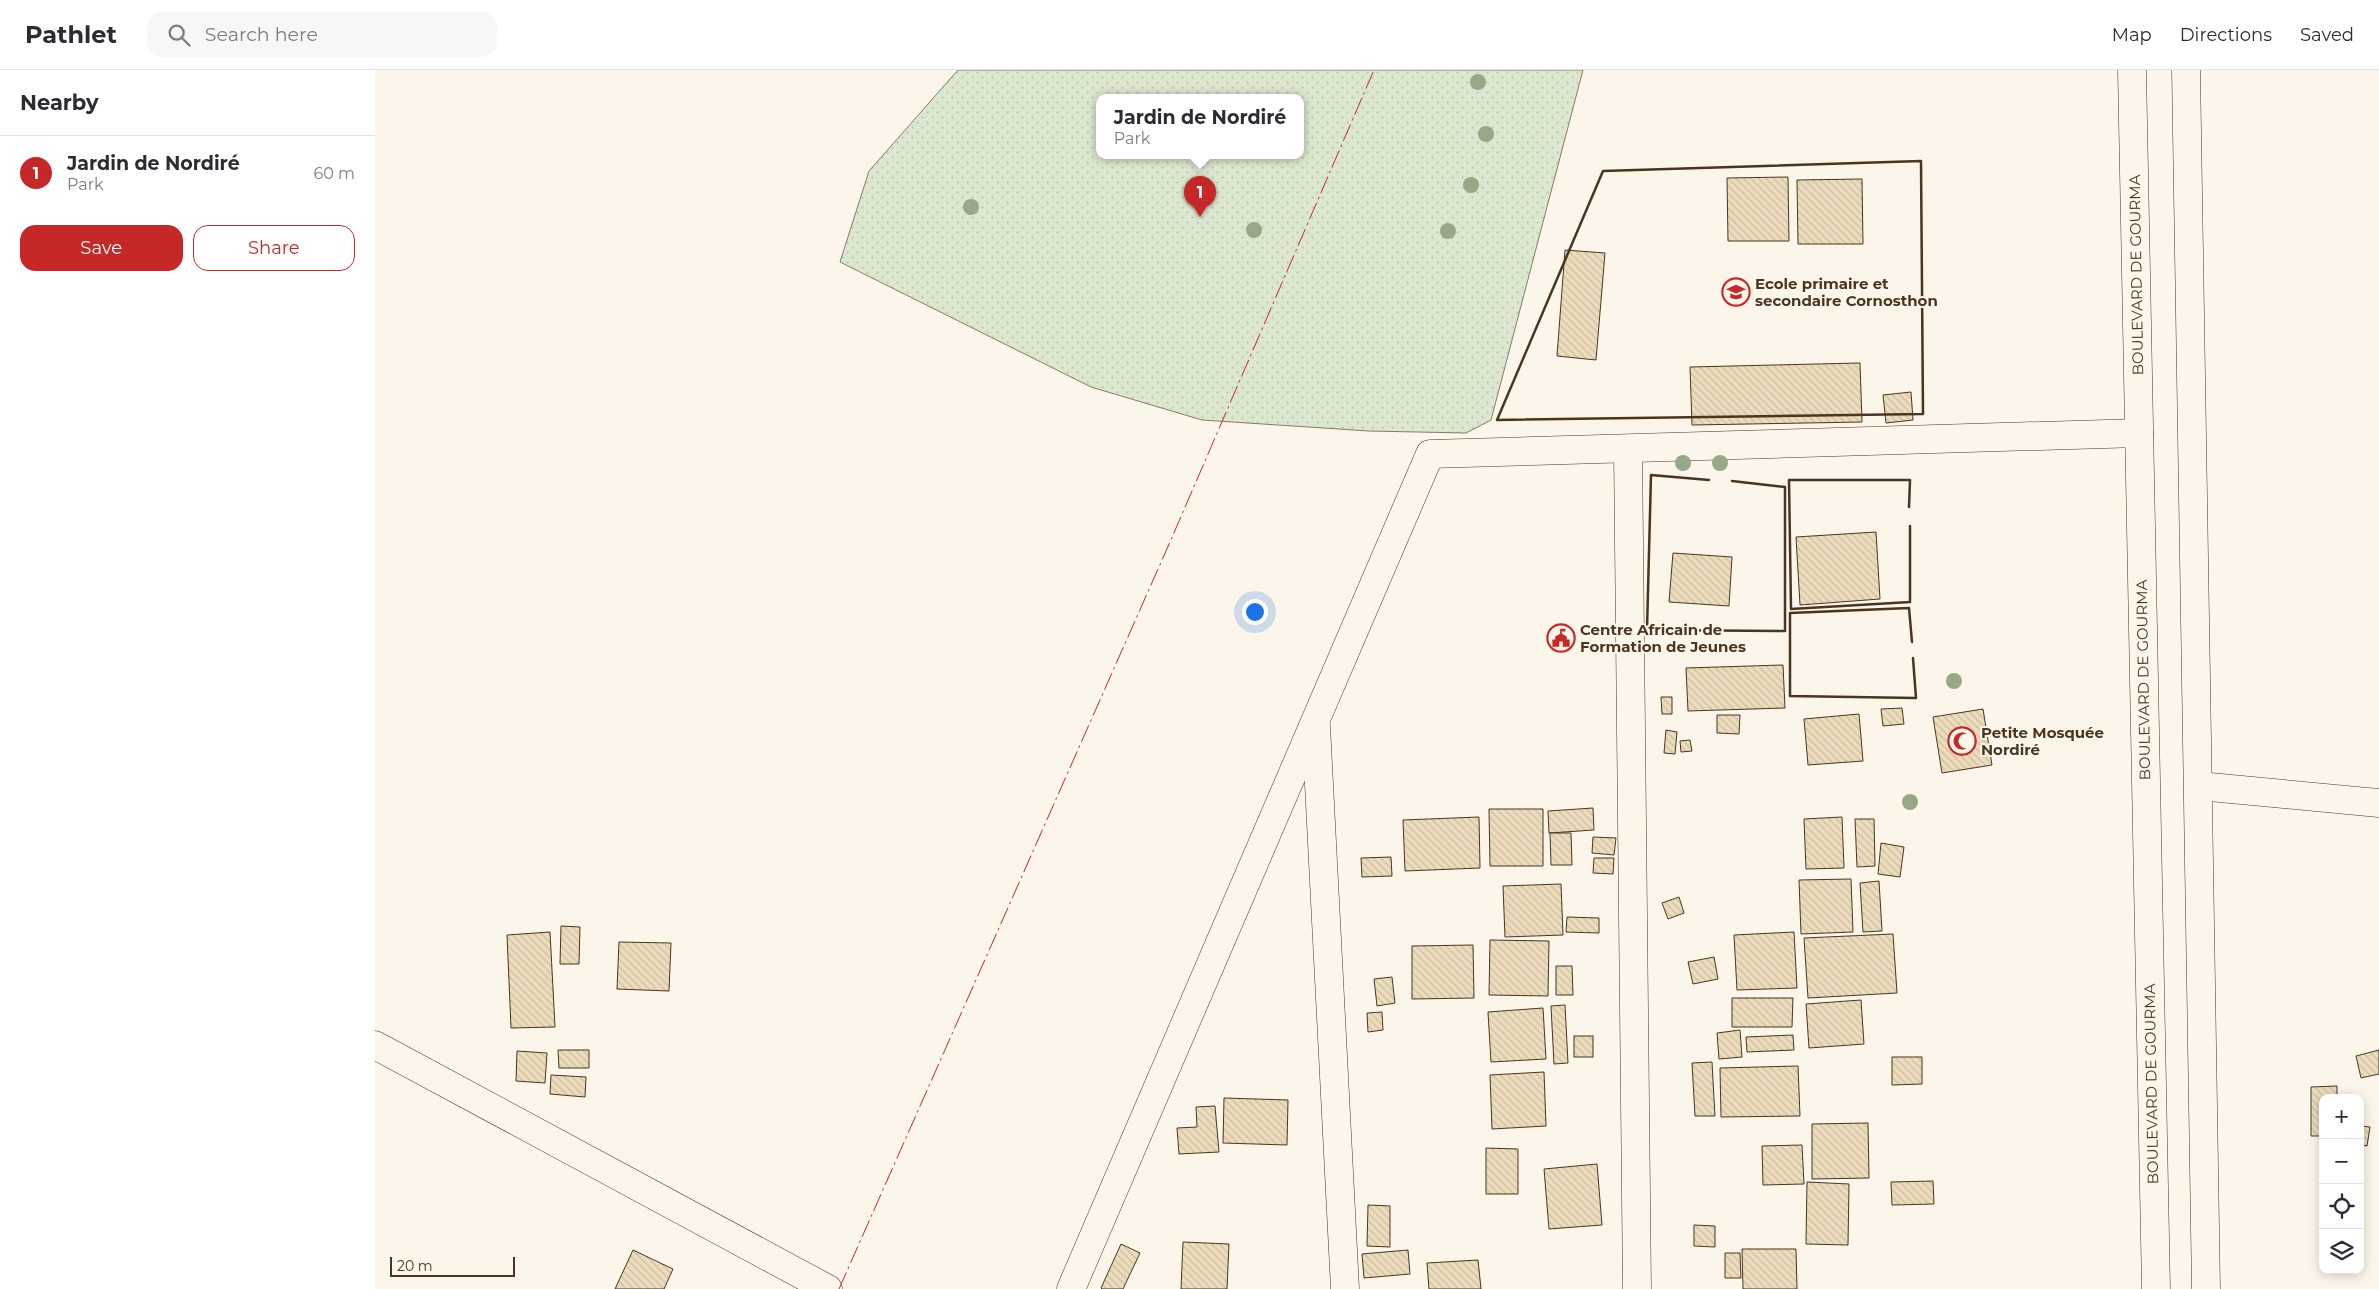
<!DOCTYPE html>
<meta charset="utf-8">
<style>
body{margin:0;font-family:Montserrat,sans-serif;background:#f7f7f7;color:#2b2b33}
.controls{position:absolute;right:15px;bottom:15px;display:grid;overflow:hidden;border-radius:10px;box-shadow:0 2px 12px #0003}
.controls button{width:45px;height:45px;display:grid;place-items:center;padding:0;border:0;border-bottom:1px solid #e1e1e2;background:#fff;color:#2b2b33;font:25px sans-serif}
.scale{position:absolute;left:15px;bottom:12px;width:125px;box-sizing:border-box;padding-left:5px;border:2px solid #4a3520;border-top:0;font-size:14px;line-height:18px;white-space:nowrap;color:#4a3520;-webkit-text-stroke:4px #fbf6e9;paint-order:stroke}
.you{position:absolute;left:879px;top:541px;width:18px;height:18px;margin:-12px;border:4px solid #fff;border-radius:50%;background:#1a73e8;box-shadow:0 0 0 8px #1a73e833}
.badge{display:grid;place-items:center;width:32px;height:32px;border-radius:50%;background:#c62828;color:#fff;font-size:16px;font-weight:700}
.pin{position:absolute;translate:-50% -41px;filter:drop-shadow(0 1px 2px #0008)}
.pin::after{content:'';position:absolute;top:26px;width:18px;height:15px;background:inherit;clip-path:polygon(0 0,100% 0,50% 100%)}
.popup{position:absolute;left:721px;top:24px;width:208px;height:65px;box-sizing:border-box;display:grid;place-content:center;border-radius:10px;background:#fff;filter:drop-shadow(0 1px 4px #0005);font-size:16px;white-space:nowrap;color:#7c7c81}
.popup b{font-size:19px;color:#2b2b33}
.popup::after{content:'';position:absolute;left:50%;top:100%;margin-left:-10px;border:10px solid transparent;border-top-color:#fff}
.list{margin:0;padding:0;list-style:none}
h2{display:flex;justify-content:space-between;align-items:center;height:65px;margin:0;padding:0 20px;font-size:21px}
h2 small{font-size:16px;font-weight:400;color:#7c7c81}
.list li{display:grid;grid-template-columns:32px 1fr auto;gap:15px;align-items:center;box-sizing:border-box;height:75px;padding:0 20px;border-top:1px solid #e1e1e2}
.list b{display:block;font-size:19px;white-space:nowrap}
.list p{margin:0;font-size:16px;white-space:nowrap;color:#7c7c81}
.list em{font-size:16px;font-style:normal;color:#7c7c81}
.actions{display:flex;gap:10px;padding:15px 20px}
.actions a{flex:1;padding:11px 0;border:1px solid #c62828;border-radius:15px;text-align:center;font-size:18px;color:#c62828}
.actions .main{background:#c62828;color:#fff}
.icon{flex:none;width:28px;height:28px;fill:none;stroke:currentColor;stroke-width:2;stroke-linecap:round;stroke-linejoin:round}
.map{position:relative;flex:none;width:2004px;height:1219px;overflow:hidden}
header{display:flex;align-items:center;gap:30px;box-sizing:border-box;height:70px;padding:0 25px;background:#fff;border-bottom:1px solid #e1e1e2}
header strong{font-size:24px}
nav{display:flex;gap:28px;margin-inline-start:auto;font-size:18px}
.search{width:350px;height:45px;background:#f7f7f7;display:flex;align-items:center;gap:12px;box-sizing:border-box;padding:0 18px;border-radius:15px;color:#7c7c81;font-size:19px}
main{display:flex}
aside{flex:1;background:#fff}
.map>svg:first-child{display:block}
.park{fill:url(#park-dots);stroke:#887966;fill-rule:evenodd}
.building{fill:url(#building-back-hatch);stroke:#4a3520}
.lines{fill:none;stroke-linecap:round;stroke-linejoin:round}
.street-casing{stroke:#4a3520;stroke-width:29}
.highway-casing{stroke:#4a3520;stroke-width:29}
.street{stroke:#fbf6e9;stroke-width:28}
.highway{stroke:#fbf6e9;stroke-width:28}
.wall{stroke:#4a3520;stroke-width:2.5}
.power{stroke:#c62828;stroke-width:1;stroke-dasharray:18 4 2.5 4;stroke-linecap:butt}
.tree{fill:#96a887}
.labels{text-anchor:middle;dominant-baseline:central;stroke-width:4;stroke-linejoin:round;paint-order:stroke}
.street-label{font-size:15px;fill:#4a3520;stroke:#fbf6e9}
.poi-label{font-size:15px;font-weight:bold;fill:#4a3520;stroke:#fbf6e9;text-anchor:start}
</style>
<header>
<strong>Pathlet</strong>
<div class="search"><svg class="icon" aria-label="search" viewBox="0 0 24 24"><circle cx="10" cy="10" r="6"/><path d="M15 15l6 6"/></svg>Search here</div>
<nav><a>Map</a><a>Directions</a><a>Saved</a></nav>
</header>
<main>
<aside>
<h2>Nearby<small></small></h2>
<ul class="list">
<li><span class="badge">1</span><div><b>Jardin de Nordiré</b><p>Park</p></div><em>60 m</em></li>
</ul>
<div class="actions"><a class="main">Save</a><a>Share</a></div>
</aside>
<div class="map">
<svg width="2004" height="1219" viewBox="0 0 2004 1219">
<defs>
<pattern id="park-dots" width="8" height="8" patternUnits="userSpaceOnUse" patternTransform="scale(1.25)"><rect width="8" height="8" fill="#dce7d0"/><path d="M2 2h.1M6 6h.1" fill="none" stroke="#bec7b2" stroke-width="1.8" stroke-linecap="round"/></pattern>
<pattern id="building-back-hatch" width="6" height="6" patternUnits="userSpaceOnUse" patternTransform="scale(1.25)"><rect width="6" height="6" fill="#ecdcbc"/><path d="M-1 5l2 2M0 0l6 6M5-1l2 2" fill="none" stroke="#ccbda1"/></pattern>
</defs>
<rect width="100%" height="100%" fill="#fbf6e9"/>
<path class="park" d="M583,0H1208L1116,350L1091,363L994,361L827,350L716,317L465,192L494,101ZM725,28H925V86H725Z"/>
<g class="building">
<path d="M1413,107L1414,171H1353L1352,108Z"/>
<path d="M1487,109L1488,174H1423L1422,110Z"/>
<path d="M1190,180L1230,183L1221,290L1182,286Z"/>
<path d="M1485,293L1487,352L1317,355L1315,297Z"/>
<path d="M1536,322L1538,350L1511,353L1508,325Z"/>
<path d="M1501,462L1505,529L1425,535L1421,467Z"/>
<path d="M1298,483L1357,487L1354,536L1294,532Z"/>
<path d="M1408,595L1410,638L1313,641L1311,598Z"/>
<path d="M1286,627H1297V644H1287Z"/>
<path d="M1527,638L1529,654L1508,656L1506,639Z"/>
<path d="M1608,639L1617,695L1567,703L1558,647Z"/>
<path d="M1484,644L1488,691L1433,695L1429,649Z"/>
<path d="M1342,645H1365L1364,664L1342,663Z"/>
<path d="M1291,660L1302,662L1300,684L1289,683Z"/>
<path d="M1315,670L1317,681L1306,682L1305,671Z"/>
<path d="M1218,738L1219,760L1174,763L1173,741Z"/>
<path d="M1114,739H1168V796H1115Z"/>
<path d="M1104,747L1105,798L1030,801L1028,750Z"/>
<path d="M1467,747L1469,798L1431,799L1429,749Z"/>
<path d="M1480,749H1499L1500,796L1482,797Z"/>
<path d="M1175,763H1196L1197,795H1176Z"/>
<path d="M1218,767L1241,768L1239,785L1217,783Z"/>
<path d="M1506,773L1529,777L1525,807L1503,804Z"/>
<path d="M1016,787L1017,806L987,807L986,788Z"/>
<path d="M1219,788H1239L1238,804L1218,803Z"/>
<path d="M1476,809L1478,862L1426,864L1424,810Z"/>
<path d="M1504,811L1507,861L1488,862L1485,813Z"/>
<path d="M1186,814L1188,865L1130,867L1128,816Z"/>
<path d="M1304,827L1309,843L1293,849L1287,833Z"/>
<path d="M1192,847L1224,848V863L1191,862Z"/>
<path d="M186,856L205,857L204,894H185Z"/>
<path d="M175,862L180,957L136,958L132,865Z"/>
<path d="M1419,862L1422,918L1362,920L1359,865Z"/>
<path d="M1518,864L1522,923L1433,928L1429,868Z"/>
<path d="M1115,870L1174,871L1173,926L1114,925Z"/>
<path d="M244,872L296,873L294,921L242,919Z"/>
<path d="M1098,875L1099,928L1037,929V876Z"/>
<path d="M1339,887L1343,909L1318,914L1313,892Z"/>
<path d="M1181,896H1197L1198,925H1181Z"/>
<path d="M1017,907L1020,933L1002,936L999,909Z"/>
<path d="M1357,928H1418L1417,957H1357Z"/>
<path d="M1486,930L1489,974L1434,978L1431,934Z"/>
<path d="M1190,935L1193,993L1179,994L1176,936Z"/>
<path d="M1168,938L1171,989L1116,992L1113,942Z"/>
<path d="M1007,942L1008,960L993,962L992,943Z"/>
<path d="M1365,960L1367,987L1344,989L1342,963Z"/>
<path d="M1418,965L1419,980L1372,982L1371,967Z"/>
<rect x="1199" y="966" width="19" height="21"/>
<path d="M183,980H214V998H184Z"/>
<path d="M2004,980V1004L1986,1008L1981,986Z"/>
<path d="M142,981L172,983L170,1013L141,1011Z"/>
<path d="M1517,987H1547V1014L1517,1015Z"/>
<path d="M1337,992L1340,1046H1320L1317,993Z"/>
<path d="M1423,996L1425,1046L1346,1047L1345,998Z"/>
<path d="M1169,1002L1171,1056L1117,1059L1115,1005Z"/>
<path d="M176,1005L211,1007L210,1027L175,1024Z"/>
<path d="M1962,1016V1028H1948V1066H1936V1017Z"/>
<path d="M849,1028L913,1030L912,1075L848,1073Z"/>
<path d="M840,1036L844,1082L804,1084L802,1058L822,1057L821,1037Z"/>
<path d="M1493,1053L1494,1108L1437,1109V1054Z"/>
<path d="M1985,1056L1995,1057L1992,1076L1985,1075Z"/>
<path d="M1427,1075L1429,1114L1388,1115L1387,1076Z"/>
<path d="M1111,1078L1143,1079V1124H1111Z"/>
<path d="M1222,1094L1227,1155L1174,1159L1169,1099Z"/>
<path d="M1558,1111L1559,1134L1517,1135L1516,1112Z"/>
<path d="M1432,1112L1474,1114L1473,1175L1431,1174Z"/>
<path d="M993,1135L1015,1136V1177L992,1176Z"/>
<path d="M1319,1155L1340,1156V1177L1319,1176Z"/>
<path d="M808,1172L854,1174L852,1219H806Z"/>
<path d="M746,1174L765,1183L748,1219H727L726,1218Z"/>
<path d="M1367,1179H1421L1422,1219H1368Z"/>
<path d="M258,1180L298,1199L289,1219H240Z"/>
<path d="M1033,1180L1035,1204L989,1208L987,1184Z"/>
<path d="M1350,1183H1365L1366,1208H1350Z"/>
<path d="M1103,1190L1106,1219H1054L1052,1193Z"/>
</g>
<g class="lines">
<g class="street-casing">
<g id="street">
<path d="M1253,379L1262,1219"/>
<path d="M941,656L970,1219"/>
<path d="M1824,716L2004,733"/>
<path d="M0,975L453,1219"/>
<path d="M696,1219L1055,384L1764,363"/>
</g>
</g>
<g class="highway-casing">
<g id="highway">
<path d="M1757,0L1781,1219"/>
<path d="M1811,0L1831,1219"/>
</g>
</g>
<use href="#street" class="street"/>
<use href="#highway" class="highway"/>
<g class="wall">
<path d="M1546,91L1548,344L1122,350L1228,101Z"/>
<path d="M1334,410L1276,405L1272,560L1410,561V417L1357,411"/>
<path d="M1534,437L1535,410H1414L1416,539L1535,532V456"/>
<path d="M1537,572L1534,538L1415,543V626L1541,628L1538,588"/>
</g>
<path class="power" d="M464,1219L795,472L999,0"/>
</g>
<g class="tree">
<circle cx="1103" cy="12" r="8"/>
<circle cx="1111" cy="64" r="8"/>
<circle cx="1096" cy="115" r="8"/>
<circle cx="596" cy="137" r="8"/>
<circle cx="879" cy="160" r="8"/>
<circle cx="1073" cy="161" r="8"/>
<circle cx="1308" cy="393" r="8"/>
<circle cx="1345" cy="393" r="8"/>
<circle cx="1579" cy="611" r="8"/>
<circle cx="1535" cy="732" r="8"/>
</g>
<defs>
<g id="school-ring" transform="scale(1.4375)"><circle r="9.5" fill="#fbf6e9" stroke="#c62828" stroke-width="1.5"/><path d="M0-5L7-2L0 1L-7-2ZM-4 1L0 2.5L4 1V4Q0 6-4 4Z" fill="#c62828"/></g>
<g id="civic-ring" transform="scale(1.4375)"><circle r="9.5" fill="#fbf6e9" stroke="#c62828" stroke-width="1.5"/><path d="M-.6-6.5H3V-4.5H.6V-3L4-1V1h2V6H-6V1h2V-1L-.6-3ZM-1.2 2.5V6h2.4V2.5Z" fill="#c62828"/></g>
<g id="mosque-ring" transform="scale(1.4375)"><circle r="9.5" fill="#fbf6e9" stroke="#c62828" stroke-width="1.5"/><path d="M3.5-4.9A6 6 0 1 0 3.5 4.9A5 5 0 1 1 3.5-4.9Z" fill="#c62828"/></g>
</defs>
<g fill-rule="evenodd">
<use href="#school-ring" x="1361" y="222"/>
<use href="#civic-ring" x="1186" y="568"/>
<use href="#mosque-ring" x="1587" y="671"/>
</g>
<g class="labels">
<g class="street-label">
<text transform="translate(1761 205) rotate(-91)">BOULEVARD DE GOURMA</text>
<text transform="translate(1768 610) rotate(-91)">BOULEVARD DE GOURMA</text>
<text transform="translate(1776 1014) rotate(-91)">BOULEVARD DE GOURMA</text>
</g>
<g class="poi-label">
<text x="1380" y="213">Ecole primaire et<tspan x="1380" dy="17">secondaire Cornosthon</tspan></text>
<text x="1205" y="559">Centre Africain de<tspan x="1205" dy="17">Formation de Jeunes</tspan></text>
<text x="1606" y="662">Petite Mosquée<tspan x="1606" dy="17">Nordiré</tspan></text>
</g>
</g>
</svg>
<div class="controls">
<button>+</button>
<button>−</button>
<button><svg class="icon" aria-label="locate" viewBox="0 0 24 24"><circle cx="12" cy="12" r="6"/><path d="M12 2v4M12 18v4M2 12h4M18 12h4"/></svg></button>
<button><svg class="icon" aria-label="layers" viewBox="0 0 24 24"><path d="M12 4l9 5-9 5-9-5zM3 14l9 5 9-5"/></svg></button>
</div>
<div class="scale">20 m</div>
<div class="you"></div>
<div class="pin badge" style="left:825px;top:147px">1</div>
<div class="popup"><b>Jardin de Nordiré</b>Park</div>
</div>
</main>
